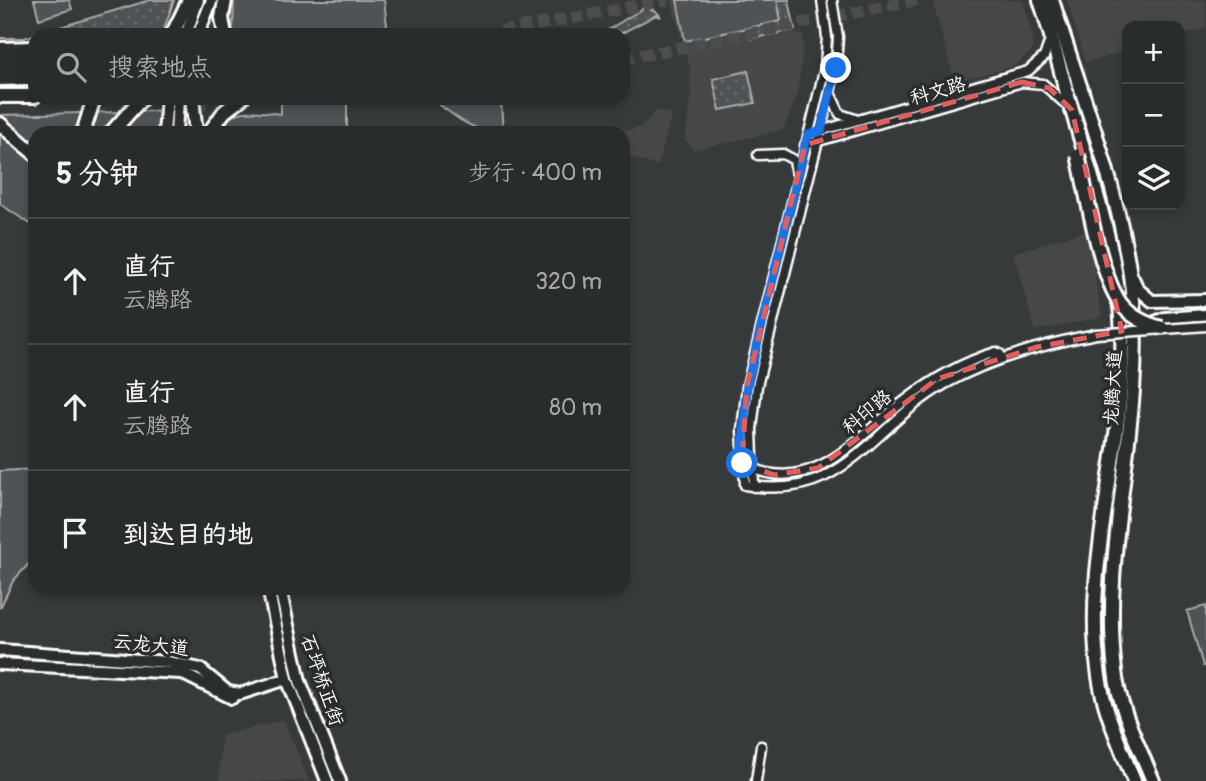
<!DOCTYPE html>
<html lang="zh">
<meta charset="utf-8">
<style>
body{margin:0;font-family:Pangolin,"LXGW WenKai TC",sans-serif;background:#313434;color:#f1f3f6}
.controls{position:absolute;right:21px;top:21px;display:grid;overflow:hidden;border-radius:14px;box-shadow:0 4px 10px #0003}
.controls button{width:63px;height:63px;display:grid;place-items:center;padding:0;border:0;border-bottom:2px solid #454848;background:#292c2c;color:#f1f3f6;font:35px sans-serif}
.stop{position:absolute;width:21px;height:21px;margin:-16px;border:5px solid #1a73e8;border-radius:50%;background:#fff}
.stop.end{background:#1a73e8;border-color:#fff;box-shadow:0 2px 7px #0008}
.list{margin:0;padding:0;list-style:none}
h2{display:flex;justify-content:space-between;align-items:center;height:91px;margin:0;padding:0 28px;font-size:30px}
h2 small{font-size:23px;font-weight:400;color:#a5a7a9}
.list li{display:grid;grid-template-columns:46px 1fr auto;gap:21px;align-items:center;box-sizing:border-box;height:126px;padding:0 28px;border-top:2px solid #454848}
.list b{display:block;font-size:26px;white-space:nowrap}
.list p{margin:0;font-size:23px;white-space:nowrap;color:#a5a7a9}
.list em{font-size:23px;font-style:normal;color:#a5a7a9}
.icon{flex:none;width:38px;height:38px;fill:none;stroke:currentColor;stroke-width:2;stroke-linecap:round;stroke-linejoin:round}
.map{position:relative;flex:none;width:1206px;height:781px;overflow:hidden}
.search{position:absolute;background:#292c2c;box-shadow:0 4px 10px #0003;left:28px;top:28px;width:602px;height:77px;display:flex;align-items:center;gap:18px;box-sizing:border-box;padding:0 24px;border-radius:21px;color:#a5a7a9;font-size:26px}
.panel{position:absolute;background:#292c2c;box-shadow:0 4px 10px #0003;left:28px;top:126px;width:602px;height:469px;border-radius:21px}
.map>svg:first-child{display:block}
.built{fill:#444748}
.grass{fill:url(#grass-dots);stroke:#a8a9aa;stroke-width:2}
.park{fill:#505354;stroke:#a8a9aa;stroke-width:2}
.lines{fill:none;stroke-linecap:round;stroke-linejoin:round}
.highway-tunnel{stroke:#4b4e4f;stroke-width:12;stroke-dasharray:12 6;stroke-linecap:butt}
.minor-casing{stroke:#fff;stroke-width:13}
.major-casing{stroke:#fff;stroke-width:16}
.highway-casing{stroke:#fff;stroke-width:18}
.minor{stroke:#2a2d2e;stroke-width:8}
.major{stroke:#2a2d2e;stroke-width:10}
.highway{stroke:#2a2d2e;stroke-width:12}
.minor-bridge-casing{stroke:#fff;stroke-width:13;stroke-linecap:butt}
.highway-bridge-casing{stroke:#fff;stroke-width:18;stroke-linecap:butt}
.minor-bridge{stroke:#2a2d2e;stroke-width:8}
.highway-bridge{stroke:#2a2d2e;stroke-width:12}
.route{stroke:#1a73e8;stroke-width:9}
.marked{fill:none;stroke:#e05e5e;stroke-width:5;stroke-dasharray:14 9;stroke-linejoin:round}
.labels{text-anchor:middle;dominant-baseline:central;stroke-width:7;stroke-linejoin:round;paint-order:stroke}
.street-label{font-size:19px;fill:#fff;stroke:#2a2d2e}
</style>
<div class="map">
<svg width="1206" height="781" viewBox="0 0 1206 781">
<defs>
<pattern id="grass-dots" width="8" height="8" patternUnits="userSpaceOnUse" patternTransform="scale(1.75)"><rect width="8" height="8" fill="#505354"/><path d="M2 2h.1M6 6h.1" fill="none" stroke="#6a6d6e" stroke-width="1.8" stroke-linecap="round"/></pattern>
</defs>
<rect width="100%" height="100%" fill="#373a3b"/>
<filter id="ink" filterUnits="userSpaceOnUse"><feTurbulence type="fractalNoise" baseFrequency=".0143" numOctaves="2"/><feDisplacementMap in="SourceGraphic" scale="14" xChannelSelector="R" yChannelSelector="G"/><feConvolveMatrix kernelMatrix="1 2 1 2 8 2 1 2 1" color-interpolation-filters="sRGB"/></filter>
<g filter="url(#ink)">
<g class="built">
<path d="M671,0H789L796,35L803,34V51L797,95L783,130L694,150L685,140L691,92L690,69Z"/>
<path d="M936,0H1023L1033,37L1032,51L1014,66L955,82L933,4Z"/>
<path d="M1067,0H1206V28L1180,36V26H1127V51L1085,63Z"/>
<path d="M656,110L672,114L658,166L623,155V133H614L641,127Z"/>
<path d="M1087,230L1102,317L1035,331L1013,253Z"/>
<path d="M284,720L309,781H219L221,735Z"/>
</g>
<g class="grass">
<path d="M150,0H174L163,32L152,35H35V44H0V38H24Z"/>
<path d="M777,0H789L795,30L749,39L747,28L781,21Z"/>
<path d="M645,7L656,11L661,17L656,15L618,35H600Z"/>
<path d="M748,71L755,103L720,110L713,79Z"/>
</g>
<g class="park">
<path d="M34,0H69L72,9L39,19Z"/>
<path d="M234,0H384L388,35H231L229,31L233,29Z"/>
<path d="M677,0H777L781,21L685,41Z"/>
<path d="M281,98H347V133H218C231,105 256,111 281,114Z"/>
<path d="M431,98H509L501,101L503,133C473,133 454,116 431,98Z"/>
<path d="M160,111V133H35V227L0,204V115Z"/>
<path d="M35,469V557L13,581L0,608V471Z"/>
<path d="M1206,606V666H1203L1187,611Z"/>
</g>
<g class="lines">
<g class="highway-tunnel">
<path d="M483,35L668,0"/>
<path d="M623,59L917,0"/>
<path d="M194,126L203,98"/>
</g>
<g class="minor-casing">
<g id="minor">
<path d="M822,0L827,37L825,67L747,386L742,430L745,485C845,503 870,427 945,384C992,358 1044,344 1096,334"/>
<path d="M832,97L840,114L855,119"/>
<path d="M820,131L1028,71L1044,57L1050,40"/>
<path d="M805,145L1022,82L1043,84L1068,106"/>
<path d="M758,155L783,154L794,160L796,172"/>
<path d="M750,467C813,496 857,437 902,403C930,381 962,362 996,352L1000,354L994,361"/>
<path d="M754,487L752,429L757,386L836,68L838,37L832,0"/>
<path d="M756,781L761,746"/>
</g>
</g>
<g class="major-casing">
<g id="major">
<path d="M186,35L198,0"/>
<path d="M198,35L212,0"/>
<path d="M164,133L167,98"/>
<path d="M176,133L178,98"/>
<path d="M1133,278L1138,289L1152,301L1206,300"/>
<path d="M1143,327L1165,318L1206,315"/>
<path d="M268,588L287,679L327,781"/>
<path d="M280,588L300,681L340,781"/>
<path d="M0,650L168,662L200,669L228,692L240,694L287,679"/>
<path d="M0,664L181,673L232,698"/>
</g>
</g>
<g class="highway-casing">
<g id="highway">
<path d="M225,0L222,18L225,35"/>
<path d="M1040,0C1053,39 1062,78 1074,117C1095,188 1119,259 1122,333C1127,448 1081,561 1099,676C1104,712 1121,747 1134,781"/>
<path d="M1052,0C1082,98 1124,199 1133,301C1144,425 1100,548 1115,671C1119,709 1139,746 1153,781"/>
<path d="M172,35L189,0"/>
<path d="M0,49L35,48"/>
<path d="M0,59L35,57"/>
<path d="M0,69L35,67"/>
<path d="M0,79L35,78"/>
<path d="M0,96H35"/>
<path d="M192,98L196,133"/>
<path d="M0,124L35,154"/>
<path d="M83,133L94,98"/>
<path d="M111,133L142,98"/>
<path d="M209,133L224,112L242,98"/>
</g>
</g>
<use href="#minor" class="minor"/>
<use href="#major" class="major"/>
<use href="#highway" class="highway"/>
<g class="minor-bridge-casing">
<path id="minor-bridge" d="M1096,334L1206,326"/>
</g>
<g class="highway-bridge-casing">
<path id="highway-bridge" d="M1078,155C1087,194 1099,274 1121,304C1132,318 1146,324 1162,328"/>
</g>
<use href="#minor-bridge" class="minor-bridge"/>
<use href="#highway-bridge" class="highway-bridge"/>
</g>
</g>
<g class="lines" filter="url(#ink)">
<path class="route" d="M742,463L747,386L805,145L808,135L821,131L836,68"/>
</g>
<path class="marked" d="M1022,82L1049,88L1072,110L1122,331L1037,347L937,379L818,468L774,475L742,463L747,386L805,145Z"/>
<g class="labels">
<g class="street-label">
<text transform="translate(938 91) rotate(-16)">科文路</text>
<text transform="translate(1113 388) rotate(-87)">龙腾大道</text>
<text transform="translate(867 412) rotate(-40)">科印路</text>
<text transform="translate(151 645) rotate(6)">云龙大道</text>
<text transform="translate(322 680) rotate(71)">石坪桥正街</text>
</g>
</g>
</svg>
<div class="controls">
<button>+</button>
<button>−</button>
<button><svg class="icon" aria-label="layers" viewBox="0 0 24 24"><path d="M12 4l9 5-9 5-9-5zM3 14l9 5 9-5"/></svg></button>
</div>
<div class="stop" style="left:742px;top:463px"></div>
<div class="stop end" style="left:836px;top:68px"></div>
<div class="search"><svg class="icon" aria-label="search" viewBox="0 0 24 24"><circle cx="10" cy="10" r="6"/><path d="M15 15l6 6"/></svg>搜索地点</div>
<section class="panel">
<h2>5 分钟<small>步行 · 400 m</small></h2>
<ul class="list">
<li><svg class="icon" aria-label="ahead" viewBox="0 0 24 24"><path d="M12 20V5M6 11l6-6 6 6"/></svg><div><b>直行</b><p>云腾路</p></div><em>320 m</em></li>
<li><svg class="icon" aria-label="ahead" viewBox="0 0 24 24"><path d="M12 20V5M6 11l6-6 6 6"/></svg><div><b>直行</b><p>云腾路</p></div><em>80 m</em></li>
<li><svg class="icon" aria-label="arrive" viewBox="0 0 24 24"><path d="M6 21V4h12l-3 4 3 4H6"/></svg><div><b>到达目的地</b></div></li>
</ul>
</section>
</div>
